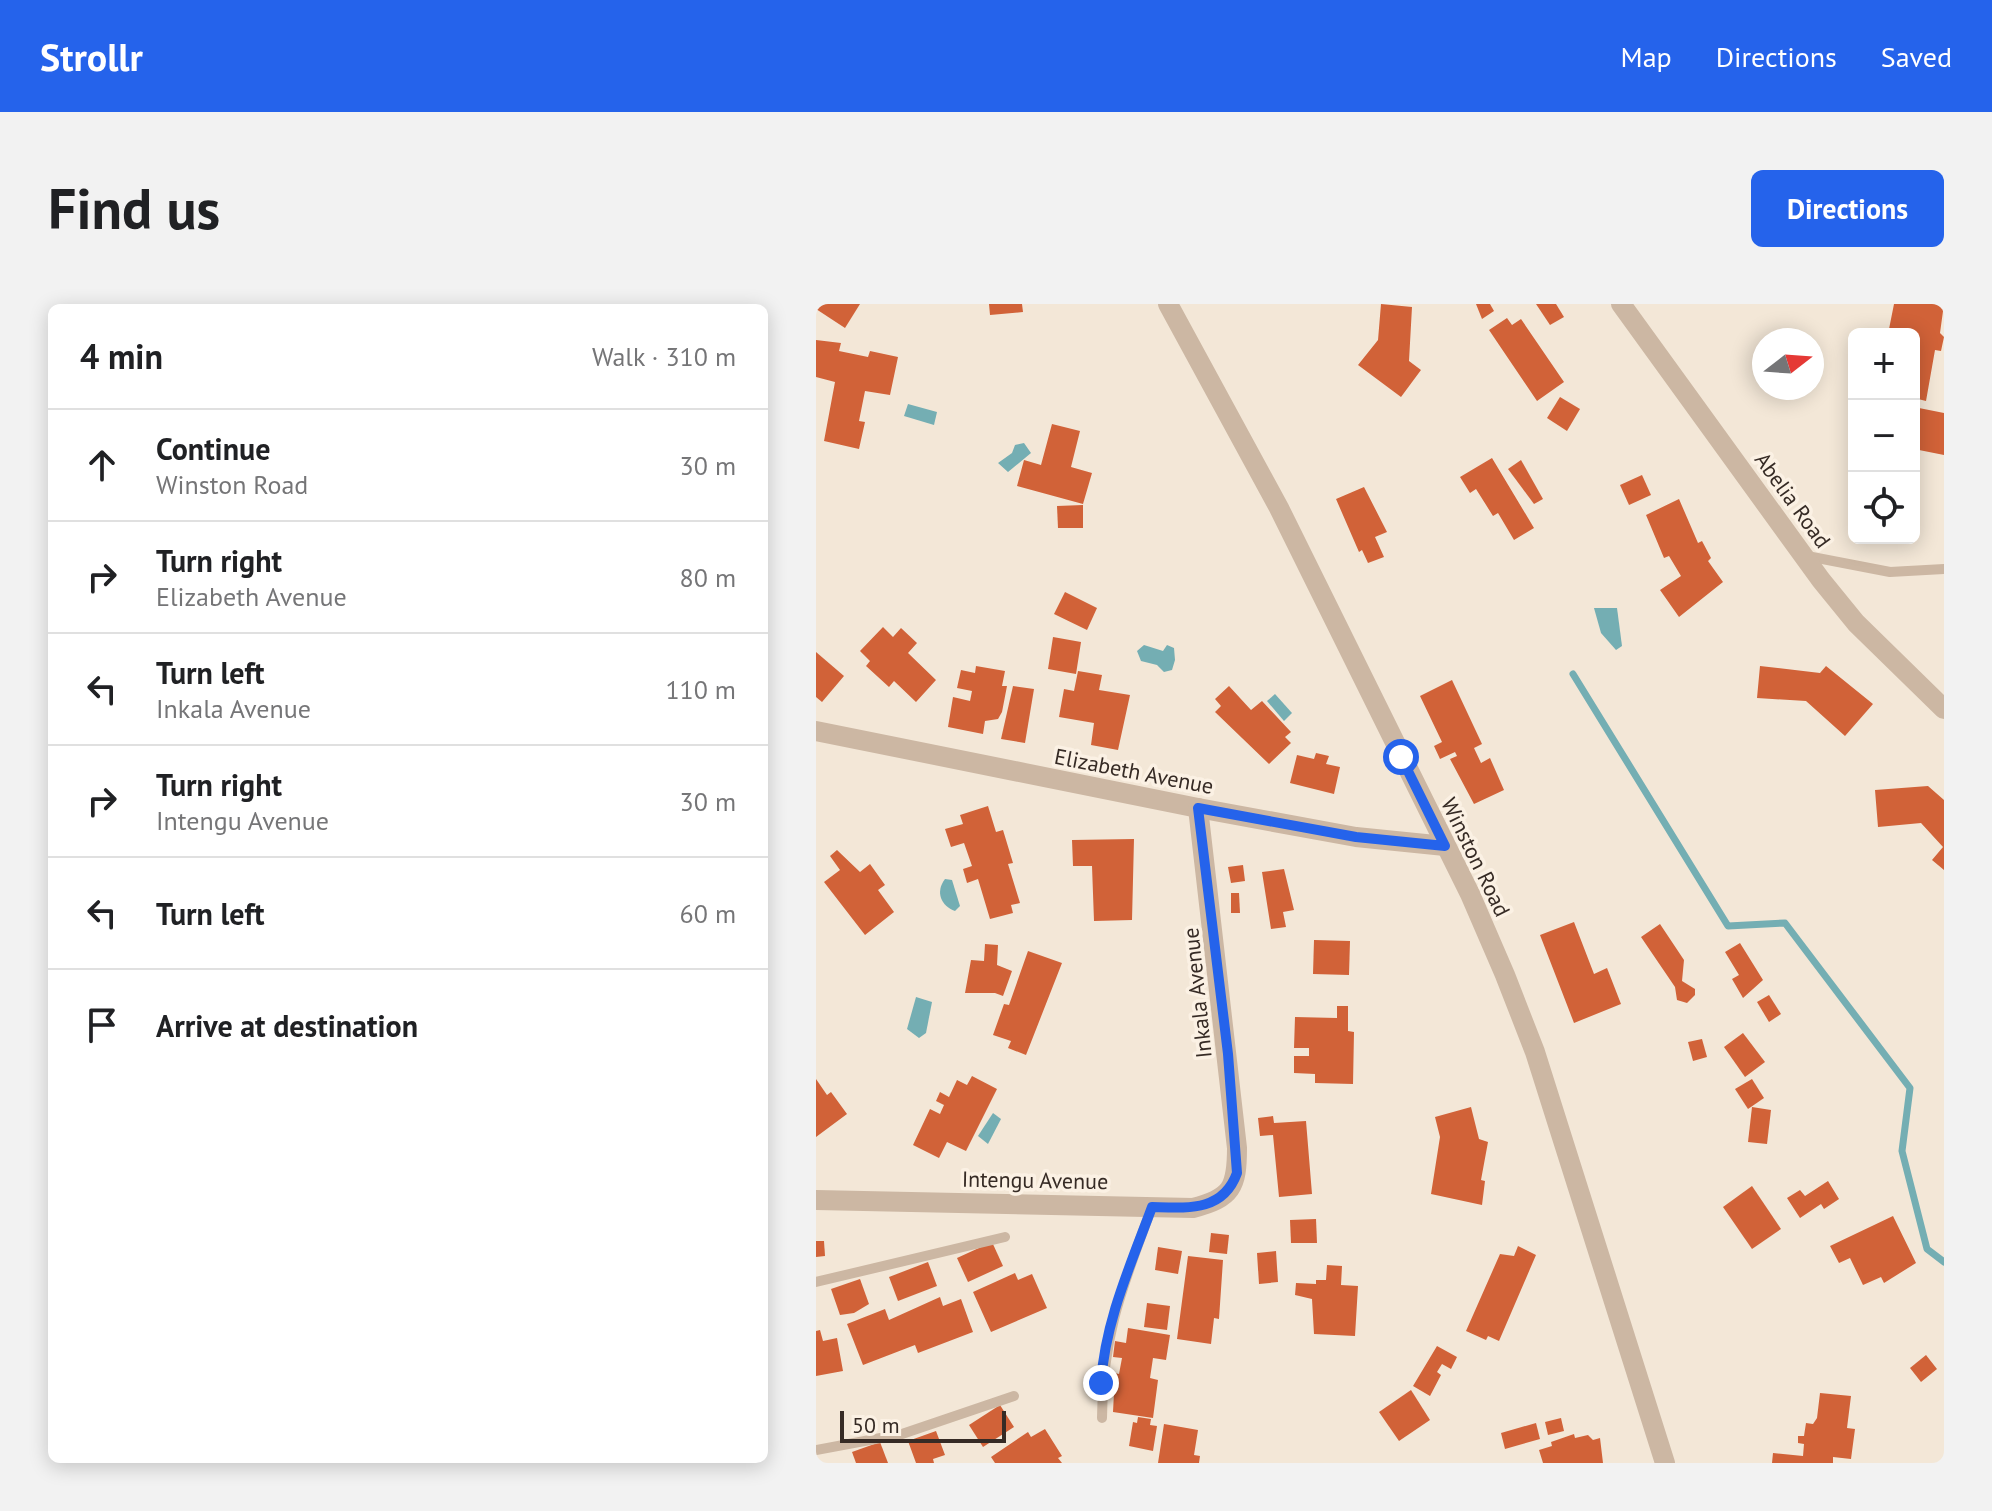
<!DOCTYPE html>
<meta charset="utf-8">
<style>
body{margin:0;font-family:"PT Sans",sans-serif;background:#f2f2f2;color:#202124}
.controls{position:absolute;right:24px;top:24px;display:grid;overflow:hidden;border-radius:12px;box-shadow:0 4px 20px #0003}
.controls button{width:72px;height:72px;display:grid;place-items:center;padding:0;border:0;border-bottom:2px solid #e0e0e0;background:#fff;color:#202124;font:40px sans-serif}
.compass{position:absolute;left:936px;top:24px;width:72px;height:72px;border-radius:50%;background:#fff;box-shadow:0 4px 20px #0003;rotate:73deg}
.scale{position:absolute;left:24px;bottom:20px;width:166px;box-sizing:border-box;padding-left:8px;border:4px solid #362b25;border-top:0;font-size:22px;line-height:28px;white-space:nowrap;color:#362b25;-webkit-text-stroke:6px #fbf1e4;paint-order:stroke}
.stop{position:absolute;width:24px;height:24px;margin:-18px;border:6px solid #2563eb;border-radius:50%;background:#fff}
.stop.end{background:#2563eb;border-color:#fff;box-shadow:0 2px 8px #0008}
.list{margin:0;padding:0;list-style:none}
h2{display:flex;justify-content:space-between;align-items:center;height:104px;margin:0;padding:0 32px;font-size:34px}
h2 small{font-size:26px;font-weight:400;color:#757577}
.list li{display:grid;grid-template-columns:52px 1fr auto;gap:24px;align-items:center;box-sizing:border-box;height:112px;padding:0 32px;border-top:2px solid #e0e0e0}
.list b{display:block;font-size:30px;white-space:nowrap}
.list p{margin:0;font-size:26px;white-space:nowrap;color:#757577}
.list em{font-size:26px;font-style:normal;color:#757577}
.icon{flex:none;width:44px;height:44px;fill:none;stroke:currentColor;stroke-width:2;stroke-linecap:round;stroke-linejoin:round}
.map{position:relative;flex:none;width:1128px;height:1159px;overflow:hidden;border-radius:12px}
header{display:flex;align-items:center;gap:48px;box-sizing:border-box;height:112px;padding:0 40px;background:#2563eb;color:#fff}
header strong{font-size:38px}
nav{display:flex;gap:44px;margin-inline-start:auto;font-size:28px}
.intro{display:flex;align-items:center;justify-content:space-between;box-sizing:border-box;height:192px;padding:0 48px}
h1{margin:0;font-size:56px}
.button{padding:20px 36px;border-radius:12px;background:#2563eb;color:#fff;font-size:28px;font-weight:700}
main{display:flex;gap:48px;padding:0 48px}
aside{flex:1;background:#fff;border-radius:12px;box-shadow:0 4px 20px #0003}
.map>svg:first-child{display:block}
.water{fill:#74aeb3}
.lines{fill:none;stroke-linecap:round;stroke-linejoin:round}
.stream{stroke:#74aeb3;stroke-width:7}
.building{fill:#d16238}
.lane{stroke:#ccb7a3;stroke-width:10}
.street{stroke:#ccb7a3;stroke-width:20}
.route{stroke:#2563eb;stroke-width:10}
.labels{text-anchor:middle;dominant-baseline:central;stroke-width:7;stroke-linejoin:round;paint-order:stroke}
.street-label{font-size:22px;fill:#362b25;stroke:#fbf1e4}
</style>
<header>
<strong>Strollr</strong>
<nav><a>Map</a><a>Directions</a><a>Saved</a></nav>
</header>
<div class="intro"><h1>Find us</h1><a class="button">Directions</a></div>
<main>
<aside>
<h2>4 min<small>Walk · 310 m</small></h2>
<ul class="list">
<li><svg class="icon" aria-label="ahead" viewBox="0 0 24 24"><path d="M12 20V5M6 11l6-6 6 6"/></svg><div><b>Continue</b><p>Winston Road</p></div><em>30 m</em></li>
<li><svg class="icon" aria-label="right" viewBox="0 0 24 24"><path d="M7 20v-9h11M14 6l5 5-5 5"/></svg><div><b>Turn right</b><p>Elizabeth Avenue</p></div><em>80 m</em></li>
<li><svg class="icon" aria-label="left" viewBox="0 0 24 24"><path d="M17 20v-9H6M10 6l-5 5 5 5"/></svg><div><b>Turn left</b><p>Inkala Avenue</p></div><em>110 m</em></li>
<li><svg class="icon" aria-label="right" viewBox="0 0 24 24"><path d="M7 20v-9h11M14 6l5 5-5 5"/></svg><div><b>Turn right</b><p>Intengu Avenue</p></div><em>30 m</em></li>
<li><svg class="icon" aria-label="left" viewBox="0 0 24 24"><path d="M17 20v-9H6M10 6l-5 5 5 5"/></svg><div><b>Turn left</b></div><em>60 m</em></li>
<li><svg class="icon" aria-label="arrive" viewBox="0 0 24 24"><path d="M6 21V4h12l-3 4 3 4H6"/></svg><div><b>Arrive at destination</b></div></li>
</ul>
</aside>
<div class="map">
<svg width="1128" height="1159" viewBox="0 0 1128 1159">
<rect width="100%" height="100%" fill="#f3e7d7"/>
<g class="water">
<path d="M92,100L121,108L118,121L88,112Z"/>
<path d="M208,139L215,149L192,168L182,159L196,149L199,141Z"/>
<path d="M778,304H801L806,342L800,346L785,329Z"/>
<path d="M328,341L347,347L351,341L358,344L359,356L356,366L348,368L341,361L325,357L321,347Z"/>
<path d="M459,390L476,409L468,417L451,397Z"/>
<path d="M129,575L136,576L144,602L139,607C125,602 119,588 129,575Z"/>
<path d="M100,693L116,698L110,729L103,734L91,725Z"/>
<path d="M177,809L185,815L172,840L162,832Z"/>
</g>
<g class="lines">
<path class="stream" d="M757,370L912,622L969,619L1094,784L1086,847L1111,945L1128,958"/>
</g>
<g class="building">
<path d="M0,0H44L29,24L0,5Z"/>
<path d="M173,0H206L207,8L174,11Z"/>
<path d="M565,0L596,3L593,57L605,66L585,93L542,61L562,36Z"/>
<path d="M660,0H674L678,7L666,15Z"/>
<path d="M720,0H740L748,13L734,21Z"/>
<path d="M1078,0H1128L1124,29L1128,33L1125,47L1119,46L1110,97L1098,94V30H1072Z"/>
<path d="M691,14L696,21L705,15L748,78L721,97L673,26Z"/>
<path d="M0,36L25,39L23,47L52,53L54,47L82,53L74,91L49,87L43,117L49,118L43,145L8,137L19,78L0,73Z"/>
<path d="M744,93L764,105L751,127L731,114Z"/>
<path d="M1098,103L1128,109V151L1098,145Z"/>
<path d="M236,120L264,127L255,163L276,169L267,200L201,182L208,156L225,161Z"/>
<path d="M676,154L718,224L698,236L682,209L677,212L660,185L654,189L644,173Z"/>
<path d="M705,156L727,195L718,200L692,165Z"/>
<path d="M826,171L835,191L813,201L804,181Z"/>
<path d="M548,183L571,228L559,233L568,253L552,259L546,246L543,248L520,195Z"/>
<path d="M863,195L882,239L886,237L895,254L892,257L907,278L863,313L844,286L865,272L853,252L848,254L830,211Z"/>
<path d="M267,201V224H242L241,202Z"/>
<path d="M249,288L281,304L271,326L238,310Z"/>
<path d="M67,323L77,333L85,324L101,339L92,349L120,376L100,398L78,377L73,383L50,362L54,357L44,347Z"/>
<path d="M237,333L265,338L260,370L232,365Z"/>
<path d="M0,348L28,372L6,398L0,393Z"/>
<path d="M160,362L189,367L186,382H191L186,408L182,415L169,417L167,430L132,423L137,393L154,397L156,387L141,384L145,366L159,369Z"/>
<path d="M944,362L1004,369L1010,362L1057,400L1029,432L990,397L941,394Z"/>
<path d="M262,367L286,371L283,386L314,391L302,446L275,441L278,419L243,413L248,385L258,387Z"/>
<path d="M636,376L666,440L658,444L665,459L674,454L688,486L658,500L634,455L641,452L639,448L624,455L618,442L626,438L604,392Z"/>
<path d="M197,382L218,385L209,439L185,435Z"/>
<path d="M413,382L435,406L446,397L475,428L469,433L475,439L453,460L399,408L405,402L399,395Z"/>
<path d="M500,449L513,452L510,460L524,463L518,490L474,479L481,451L498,455Z"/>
<path d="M1112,482L1128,496V566L1116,556L1127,543L1105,519L1062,523L1059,486Z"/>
<path d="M172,502L180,528L187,526L197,559L192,560L204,599L195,601L197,609L174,615L162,575L151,579L147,565L156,562L148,539L135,543L129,525L147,520L144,511Z"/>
<path d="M318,535L316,616L278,617L276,562H257L256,536Z"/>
<path d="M21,546L44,568L54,560L69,581L62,586L78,608L49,631L8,578L24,566L14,552Z"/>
<path d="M427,561L429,577L415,579L412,563Z"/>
<path d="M468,565L478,606L467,608L470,623L455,625L446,568Z"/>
<path d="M415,589H423L424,609H415Z"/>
<path d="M758,618L778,670L791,664L805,700L758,719L724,631Z"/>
<path d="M844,620L868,656L866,677L879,685V691L871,699L861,696L859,683L825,633Z"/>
<path d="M498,636L534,637L533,671L497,670Z"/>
<path d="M924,639L947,676L927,694L916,675L923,671L909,648Z"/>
<path d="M169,640L182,641L181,661L196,667L187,692L179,689H149L155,656L168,657Z"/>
<path d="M212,647L246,659L210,751L192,744L195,737L177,731L188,700L193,701Z"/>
<path d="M953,691L965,710L953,718L941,698Z"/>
<path d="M521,702H532V727L538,728L537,780L499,779V770L478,769V752H493V744H478L479,713L521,714Z"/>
<path d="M927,729L949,758L929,773L908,743Z"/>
<path d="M886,735L891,753L877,757L872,738Z"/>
<path d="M156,772L181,785L150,847L131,838L123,854L97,841L114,805L124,810L128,801L120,797L124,788L133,793L141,776L151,781Z"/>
<path d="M0,775L11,791L15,788L31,810L0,833Z"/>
<path d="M936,775L948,794L932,805L919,785Z"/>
<path d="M655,803L663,835L672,838L665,876L669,877L666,901L615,890L624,833L619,813Z"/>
<path d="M936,803L955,806L951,840L932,838Z"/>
<path d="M457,812L458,819L490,817L496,890L463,893L457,831L444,832L442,814Z"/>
<path d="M1012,877L1023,895L1008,905L1005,900L984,914L971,894L984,886L989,892Z"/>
<path d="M936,882L965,925L936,945L907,903Z"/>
<path d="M1077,912L1100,959L1068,979L1065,973L1047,981L1034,954L1023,959L1014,942Z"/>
<path d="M500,915L501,939H475L474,916Z"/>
<path d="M395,929L413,931L411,950L393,948Z"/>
<path d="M0,937H8L9,952L0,953Z"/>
<path d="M176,938L187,962L152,978L141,954Z"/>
<path d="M702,942L720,951L683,1037L672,1032L670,1036L650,1027L684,950L698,952Z"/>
<path d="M342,943L366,947L362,970L339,966Z"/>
<path d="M460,947L462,978L443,980L441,949Z"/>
<path d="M372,952L407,956L403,1015L398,1014L395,1040L361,1035Z"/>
<path d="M112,958L121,982L82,997L73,973Z"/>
<path d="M511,961L526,962L525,981L542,982L539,1032L498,1030L496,995L479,991L480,979L500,980V976H510Z"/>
<path d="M199,969L202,976L216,970L231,1004L175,1028L157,988Z"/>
<path d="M44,975L53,1000L38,1009L24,1011L15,985Z"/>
<path d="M124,993L127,1002L145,995L157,1028L102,1049L99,1041L47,1061L31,1020L69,1005L73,1016Z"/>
<path d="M331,999L354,1002L351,1026L328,1023Z"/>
<path d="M312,1024L354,1031L350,1056L337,1054L334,1074L342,1076L337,1114L297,1108L299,1069L303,1070L306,1054L297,1053L299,1037L310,1039Z"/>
<path d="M4,1026L7,1037L21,1034L27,1067L0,1072V1027Z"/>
<path d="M621,1042L641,1053L635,1065L626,1060L621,1068L625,1071L614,1092L597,1082Z"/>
<path d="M1110,1051L1121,1065L1105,1078L1094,1064Z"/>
<path d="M595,1086L614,1116L583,1137L563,1108Z"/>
<path d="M1004,1089L1035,1092L1031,1124L1039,1125L1035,1155L1017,1153V1159H956L957,1149L987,1152L988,1140L982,1139V1132H988L990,1119L997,1120L1001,1114Z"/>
<path d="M184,1101L198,1123L167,1143L153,1121Z"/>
<path d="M322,1113L335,1115L334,1121L341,1122L337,1147L313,1142L317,1118L321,1119Z"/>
<path d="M745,1114L748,1127L732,1131L729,1118Z"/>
<path d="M720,1119L724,1135L689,1145L685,1129Z"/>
<path d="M348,1120L382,1126L378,1151L384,1152L383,1159H342Z"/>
<path d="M229,1125L246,1152L242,1154L246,1159H179L175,1153L212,1128L215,1133Z"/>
<path d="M120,1127L129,1151L117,1155L118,1159H100L92,1137Z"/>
<path d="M758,1130L759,1134L772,1131L777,1136L784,1134L787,1159H727L723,1146L736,1142L735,1138Z"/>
<path d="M64,1138L72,1159H40L36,1148Z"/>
</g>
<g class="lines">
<g class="lane">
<path d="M991,252L1074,268L1128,265"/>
<path d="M0,978L189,933"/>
<path d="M286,1114C286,1030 308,979 336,903"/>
<path d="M0,1146L86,1130L198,1092"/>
</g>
<g class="street">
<path d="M352,0L463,204L654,590L689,671L719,748L849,1159"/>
<path d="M805,0L1005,276L1040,319L1128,405"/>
<path d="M0,427L382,504L540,533L629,542"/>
<path d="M0,896L377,904C416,894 421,883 421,844L382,504"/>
</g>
</g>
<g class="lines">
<path class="route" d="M285,1079C289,1017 315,960 336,903C371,904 407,908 421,869L412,750L382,504L540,533L629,542L585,453"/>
</g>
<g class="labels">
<g class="street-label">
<text transform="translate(977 196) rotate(54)">Abelia Road</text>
<text transform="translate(318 467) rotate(11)">Elizabeth Avenue</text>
<text transform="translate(660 553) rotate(64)">Winston Road</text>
<text transform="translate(381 689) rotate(-96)">Inkala Avenue</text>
<text transform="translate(219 876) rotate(1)">Intengu Avenue</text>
</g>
</g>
</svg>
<div class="controls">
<button>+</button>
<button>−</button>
<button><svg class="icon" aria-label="locate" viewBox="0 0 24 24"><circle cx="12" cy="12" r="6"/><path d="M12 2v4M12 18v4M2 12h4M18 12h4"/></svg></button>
</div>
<svg class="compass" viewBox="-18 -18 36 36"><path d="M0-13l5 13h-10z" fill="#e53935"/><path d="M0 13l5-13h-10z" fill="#757577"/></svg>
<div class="scale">50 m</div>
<div class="stop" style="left:585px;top:453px"></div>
<div class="stop end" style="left:285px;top:1079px"></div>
</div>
</main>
